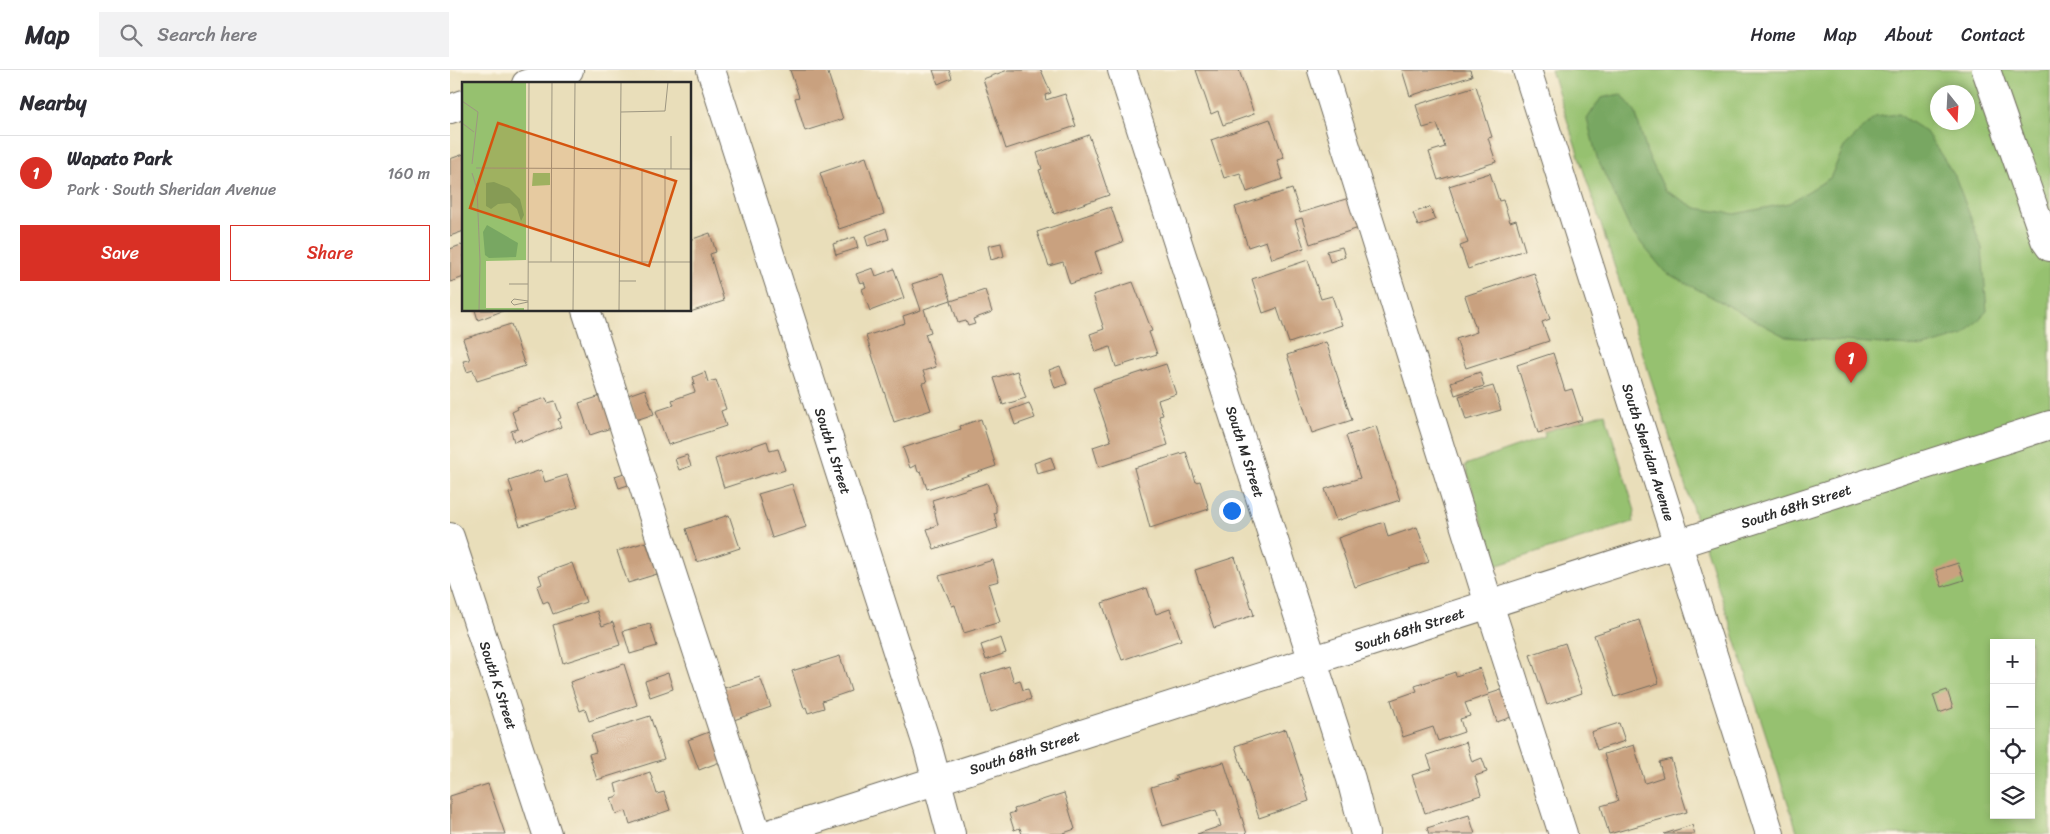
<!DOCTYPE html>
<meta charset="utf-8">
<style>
body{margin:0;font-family:Sriracha,sans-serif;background:#f2f2f3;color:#2b2b33}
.controls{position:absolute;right:15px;bottom:15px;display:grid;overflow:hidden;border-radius:0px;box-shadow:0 2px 8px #0003}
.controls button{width:45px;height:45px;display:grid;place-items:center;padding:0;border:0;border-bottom:1px solid #e1e1e2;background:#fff;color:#2b2b33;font:25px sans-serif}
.compass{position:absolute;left:1480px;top:15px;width:45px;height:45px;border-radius:50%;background:#fff;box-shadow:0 2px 8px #0003;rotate:162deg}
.you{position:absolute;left:781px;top:440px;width:18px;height:18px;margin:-12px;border:4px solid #fff;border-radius:50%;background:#1a73e8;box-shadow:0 0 0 8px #1a73e833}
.badge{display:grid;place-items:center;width:32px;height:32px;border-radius:50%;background:#d93025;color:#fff;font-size:16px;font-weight:700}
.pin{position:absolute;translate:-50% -41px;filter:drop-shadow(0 1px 2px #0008)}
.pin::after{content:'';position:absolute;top:26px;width:18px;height:15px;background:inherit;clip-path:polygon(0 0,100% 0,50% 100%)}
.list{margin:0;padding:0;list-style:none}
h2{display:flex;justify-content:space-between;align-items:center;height:65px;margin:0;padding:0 20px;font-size:21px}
h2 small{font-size:16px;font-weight:400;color:#7c7c81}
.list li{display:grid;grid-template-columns:32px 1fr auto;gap:15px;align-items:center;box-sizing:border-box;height:75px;padding:0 20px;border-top:1px solid #e1e1e2}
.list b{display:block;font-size:19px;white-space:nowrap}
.list p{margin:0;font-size:16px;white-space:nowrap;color:#7c7c81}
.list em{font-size:16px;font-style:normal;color:#7c7c81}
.actions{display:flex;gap:10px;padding:15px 20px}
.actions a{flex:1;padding:11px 0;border:1px solid #d93025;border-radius:0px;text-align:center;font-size:18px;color:#d93025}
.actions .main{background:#d93025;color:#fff}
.icon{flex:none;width:28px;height:28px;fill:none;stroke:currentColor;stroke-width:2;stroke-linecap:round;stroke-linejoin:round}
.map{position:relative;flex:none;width:1600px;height:764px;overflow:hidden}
header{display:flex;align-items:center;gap:30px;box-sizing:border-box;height:70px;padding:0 25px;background:#fff;border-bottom:1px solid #e1e1e2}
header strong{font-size:24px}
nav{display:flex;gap:28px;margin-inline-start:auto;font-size:18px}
.search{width:350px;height:45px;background:#f2f2f3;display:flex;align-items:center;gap:12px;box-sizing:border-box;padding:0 18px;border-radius:0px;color:#7c7c81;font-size:19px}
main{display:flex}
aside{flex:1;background:#fff}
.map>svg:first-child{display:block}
.green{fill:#96c16f;stroke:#60764d;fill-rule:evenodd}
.forest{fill:#78a762;stroke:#526946}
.building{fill:#c9a17f}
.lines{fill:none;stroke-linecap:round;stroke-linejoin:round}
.minor-casing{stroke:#6e6a5d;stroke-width:30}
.minor{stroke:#fff;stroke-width:28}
.labels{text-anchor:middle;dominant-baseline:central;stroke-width:4;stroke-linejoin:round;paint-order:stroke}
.street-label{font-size:14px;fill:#2b2b2b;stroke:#fcf5e5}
.inset-road{fill:none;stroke:#9d9681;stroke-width:1}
.view{fill:#d5540f;fill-opacity:0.15;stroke:#d5540f;stroke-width:2.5}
.inset-edge{fill:none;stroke:#2b2b2b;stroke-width:2.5}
</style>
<header>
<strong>Map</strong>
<div class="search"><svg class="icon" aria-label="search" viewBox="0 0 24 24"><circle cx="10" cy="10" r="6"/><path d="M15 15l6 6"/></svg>Search here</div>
<nav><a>Home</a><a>Map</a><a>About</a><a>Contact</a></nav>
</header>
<main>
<aside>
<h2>Nearby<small></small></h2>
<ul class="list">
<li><span class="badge">1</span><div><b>Wapato Park</b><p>Park · South Sheridan Avenue</p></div><em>160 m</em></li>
</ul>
<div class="actions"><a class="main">Save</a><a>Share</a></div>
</aside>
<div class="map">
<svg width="1600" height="764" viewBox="0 0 1600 764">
<rect width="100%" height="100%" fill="#fcf5e5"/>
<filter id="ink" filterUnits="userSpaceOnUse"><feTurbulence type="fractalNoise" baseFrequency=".02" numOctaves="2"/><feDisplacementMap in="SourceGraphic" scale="10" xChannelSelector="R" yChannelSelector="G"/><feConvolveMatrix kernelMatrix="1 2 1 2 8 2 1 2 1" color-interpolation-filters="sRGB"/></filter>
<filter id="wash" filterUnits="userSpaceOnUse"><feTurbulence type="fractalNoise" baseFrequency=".0096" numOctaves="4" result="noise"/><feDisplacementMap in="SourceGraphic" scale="20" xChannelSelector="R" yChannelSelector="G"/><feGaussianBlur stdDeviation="1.12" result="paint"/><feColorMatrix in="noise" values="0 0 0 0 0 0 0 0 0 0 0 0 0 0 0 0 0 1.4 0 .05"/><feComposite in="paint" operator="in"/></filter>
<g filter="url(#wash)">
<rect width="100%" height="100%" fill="#e9deba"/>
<g class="green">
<path d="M1101,0H1600V764H1348ZM1488,22H1518V52H1488ZM1544,573H1581V745H1544Z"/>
<path d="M1155,343L1185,441L1183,452L1045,496L1015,395L1095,367L1094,362Z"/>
</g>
<path class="forest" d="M1171,24L1185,41L1197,83L1215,120L1246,138L1285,144L1339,133L1380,108L1394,77L1425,47L1448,44L1476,62L1505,106L1532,178L1537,241L1514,265L1474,277L1336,267L1215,202L1181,161L1147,88L1137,49L1151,28Z"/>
<g id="blocks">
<g class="building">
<path d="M340,0H377L393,49L355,61L345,28L349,27Z"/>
<path d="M483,0H499L502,8L488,14Z"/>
<path d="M558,0H591L601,23L595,25L596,30L615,24L626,56L556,79L533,9Z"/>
<path d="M746,0H789L804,44L773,55L768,41L761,44Z"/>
<path d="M952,0H1020L1022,6L960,26Z"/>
<path d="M1026,16L1042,67L1038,68L1046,92L988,110L979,82L995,77L987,54L973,58L966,35Z"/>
<path d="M820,49L834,88L827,90L833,109L797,122L790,103L774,108L761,70Z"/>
<path d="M639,65L659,125L604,144L589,100L592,99L587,83Z"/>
<path d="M14,84V161L0,166V89Z"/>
<path d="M416,87L434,144L389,159L370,103Z"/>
<path d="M1040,103L1049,131L1053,130L1060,152L1066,150L1075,180L1018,199L1010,176L1018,173L999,116Z"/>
<path d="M842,119L850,143L909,125L918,155L860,174L852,148L845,150L854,178L822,189L816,171L798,177L785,137Z"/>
<path d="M661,137L673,172L645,182L652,203L620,214L613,192L599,196L587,162Z"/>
<path d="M980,137L985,150L968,156L963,143Z"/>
<path d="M436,158L439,169L418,176L415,166Z"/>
<path d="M260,163L266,182L260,184L274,231L240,242V170Z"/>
<path d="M405,167L408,178L386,185L383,174Z"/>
<path d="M551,173L554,186L541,190L538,176Z"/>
<path d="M11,175L14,177V207L0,212V179Z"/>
<path d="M892,177L895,187L880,192L877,181Z"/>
<path d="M858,190L871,229L882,226L892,255L839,273L827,238L813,243L802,209Z"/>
<path d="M423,198L426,206L444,199L454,228L420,241L412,219L416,217L414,212L410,213L406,204Z"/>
<path d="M1084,203L1100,249L1092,252L1099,271L1016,298L1006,269L1027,262L1015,226Z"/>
<path d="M493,204L501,230L474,239L481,262L475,264L486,297L473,301L477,312L472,313L481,340L444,352L416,266L455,253L453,246L471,240L462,214Z"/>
<path d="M683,212L702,261L699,262L707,284L666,297L660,277L646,282L640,264L654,259L643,225Z"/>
<path d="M535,220L542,242L523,249L525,254L518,256L516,251L508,253L501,231Z"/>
<path d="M25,240H55L28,250Z"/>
<path d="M61,254L75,296L27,311L23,300L17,302L13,291L20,290L13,269Z"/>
<path d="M876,272L902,350L862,363L837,285Z"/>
<path d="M1103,283L1115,321L1122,319L1132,350L1088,363L1067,295Z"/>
<path d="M716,294L726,324L708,330L713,345L709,346L718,375L649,397L643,377L661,371L643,318Z"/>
<path d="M610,296L617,314L605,318L599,300Z"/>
<path d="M567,301L576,328L553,335L544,308Z"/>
<path d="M255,302L258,312L266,310L276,339L271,341L276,356L218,375L206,341L224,335L222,330L245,322L242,314L245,313L243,307Z"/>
<path d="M1030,302L1034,316L1005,325L1001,312Z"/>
<path d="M1043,316L1051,340L1016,350L1009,326Z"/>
<path d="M195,319L204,344L186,350L178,325Z"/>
<path d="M154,325L164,357L140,365L129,333Z"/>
<path d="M96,328L98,333L105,331L111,348L108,349L111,357L72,372L71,369L64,372L61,361L68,359L62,342L68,339L67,337Z"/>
<path d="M579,333L585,348L565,355L560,340Z"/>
<path d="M531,349L546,396L477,419L471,401L468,402L466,395L460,398L453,378L511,359L510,356Z"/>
<path d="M926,356L950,430L886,451L875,419L910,408L896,366Z"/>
<path d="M317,371L320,381L328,379L335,400L326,403V401L274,418L265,389Z"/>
<path d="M736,382L746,412L750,411L759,439L700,458L684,398Z"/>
<path d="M237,385L241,396L229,400L225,389Z"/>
<path d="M601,387L605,399L587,404L584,393Z"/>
<path d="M91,400L95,412L117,405L128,437L70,456L59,423L63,422L59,411Z"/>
<path d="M177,402L181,414L169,418L165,406Z"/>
<path d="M537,413L546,437V442L544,443L548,458L484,479L477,459L488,455L482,430Z"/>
<path d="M342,414L356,457L322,468L308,424Z"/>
<path d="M279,445L290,478L247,492L236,459Z"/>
<path d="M934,452L938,467L967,457L979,492L905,517L888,468Z"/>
<path d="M196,472L207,504L178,513L167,481Z"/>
<path d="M785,487L804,545L764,558L745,500Z"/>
<path d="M543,490L549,511L538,514L550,552L514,563L505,535L502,536L489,506Z"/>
<path d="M122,493L136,532L103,544L98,531L93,533L87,516L92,514L89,505Z"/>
<path d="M1508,493L1514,510L1492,517L1486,500Z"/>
<path d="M697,518L706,544L720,539L731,570L672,590L652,533Z"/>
<path d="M147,541L152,556L163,552L170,575L113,593L103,555Z"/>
<path d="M1189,550L1209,613L1165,627L1144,565Z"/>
<path d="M200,554L207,576L180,584L173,561Z"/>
<path d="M551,568L556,583L536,590L531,575Z"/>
<path d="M1115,573L1132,623L1097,635L1080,585Z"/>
<path d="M390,586L401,621L372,631L374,638L358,643L356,637L354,638L342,601Z"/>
<path d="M174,594L187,635L139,651L135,639L130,641L120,612Z"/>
<path d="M559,596L564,612L570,610L573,620L578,619L581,629L541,642L531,605Z"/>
<path d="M1030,598L1039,624L1057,618L1067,645L1047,652L1038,625L1015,633L1020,646L1010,649L1014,662L988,671L983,657L953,667L941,630L967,621L965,616L1005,602L1006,606Z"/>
<path d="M218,603L223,619L200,627L195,611Z"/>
<path d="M310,607L321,637L281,651L271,619Z"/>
<path d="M1497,620L1503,638L1489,643L1483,625Z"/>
<path d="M200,646L214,689L147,710L139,684L146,682L141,665Z"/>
<path d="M1169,653L1175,671L1147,680L1141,662Z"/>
<path d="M836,659L859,731L809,748L785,676Z"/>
<path d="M264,660L275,690L249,700L238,670Z"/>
<path d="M1016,672L1022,692L1032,688L1037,702L1025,706L1031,725L975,743L962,705L982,699L977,685Z"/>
<path d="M1184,675L1195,713L1213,707L1209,692L1221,689L1237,742L1159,764L1151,736L1168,731L1154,684Z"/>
<path d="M774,692L797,764H747L771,756L766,740L713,756L701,717L727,709L725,705Z"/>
<path d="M200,702L207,724L214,722L220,740L180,754L176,741L166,744L161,728L168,726L165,714Z"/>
<path d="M38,714L55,764H0V726Z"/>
<path d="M614,723L625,759L611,764H572L570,758L564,760L559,744L565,742L564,739Z"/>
<path d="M1019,745L1025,764H979L977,758Z"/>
<path d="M1242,755L1245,764H1214Z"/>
</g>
</g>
</g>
<g filter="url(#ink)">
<use href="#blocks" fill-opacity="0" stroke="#6e6a5d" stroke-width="1"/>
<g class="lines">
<g class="minor-casing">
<g id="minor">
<path id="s1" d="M261,0L478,678L501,764"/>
<path id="s2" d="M672,0L901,709L915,764"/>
<path d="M872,0L1039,534L1113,764"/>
<path id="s3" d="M1077,0L1320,764"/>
<path d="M1536,0L1595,170L1600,177"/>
<path d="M76,14L119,0"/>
<path d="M0,39L14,34"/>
<path d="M136,240L307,764"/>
<path id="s4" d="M0,467L97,764"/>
<path id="s5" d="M319,764L1600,355"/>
</g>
</g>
<use href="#minor" class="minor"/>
</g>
</g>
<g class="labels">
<g class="street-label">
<text stroke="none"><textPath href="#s1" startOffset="400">South L Street</textPath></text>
<text stroke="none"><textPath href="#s2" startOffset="401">South M Street</textPath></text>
<text stroke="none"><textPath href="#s3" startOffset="401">South Sheridan Avenue</textPath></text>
<text stroke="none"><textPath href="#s5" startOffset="1078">South 68th Street</textPath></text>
<text stroke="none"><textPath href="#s5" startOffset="672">South 68th Street</textPath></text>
<text stroke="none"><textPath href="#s4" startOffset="156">South K Street</textPath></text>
<text stroke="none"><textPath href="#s5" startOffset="268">South 68th Street</textPath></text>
</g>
</g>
<g transform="translate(12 12)">
<rect width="229" height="229" fill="#e9deba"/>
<path d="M0,0H64V178L24,179V226H62V229H0ZM71,91H88V103L70,104Z" fill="#96c16f"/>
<path d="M32,100L47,106L58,117L62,133L59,139L55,127L48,121L36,122L29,127L24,124V101ZM25,143L56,161L54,175L27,176L23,173L21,150Z" fill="#78a762"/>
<path class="inset-road" d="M0,19L16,30L10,82M159,30L203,29L206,0M0,41L12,50M14,86L229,87M180,87V180M203,87V229M209,87V54M10,91L15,107L18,179L17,229M66,180H229M89,180L90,0M157,199H174M47,202H66M66,220L52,223L49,220L52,217L66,219M66,229L67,0M111,229L113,0M157,229L159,0"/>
<path class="view" d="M36,41L214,99L187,184L8,126Z"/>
<rect width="229" height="229" class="inset-edge"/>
</g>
</svg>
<div class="controls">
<button>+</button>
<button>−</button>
<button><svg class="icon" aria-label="locate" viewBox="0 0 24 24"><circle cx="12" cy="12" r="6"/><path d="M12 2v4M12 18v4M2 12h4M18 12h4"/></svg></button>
<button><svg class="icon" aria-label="layers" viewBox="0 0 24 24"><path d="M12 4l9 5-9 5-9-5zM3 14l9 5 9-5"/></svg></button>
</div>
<svg class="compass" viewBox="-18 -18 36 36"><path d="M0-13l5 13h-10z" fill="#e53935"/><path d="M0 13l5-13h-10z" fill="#7c7c81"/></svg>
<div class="you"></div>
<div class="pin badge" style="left:1401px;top:313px">1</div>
</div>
</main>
